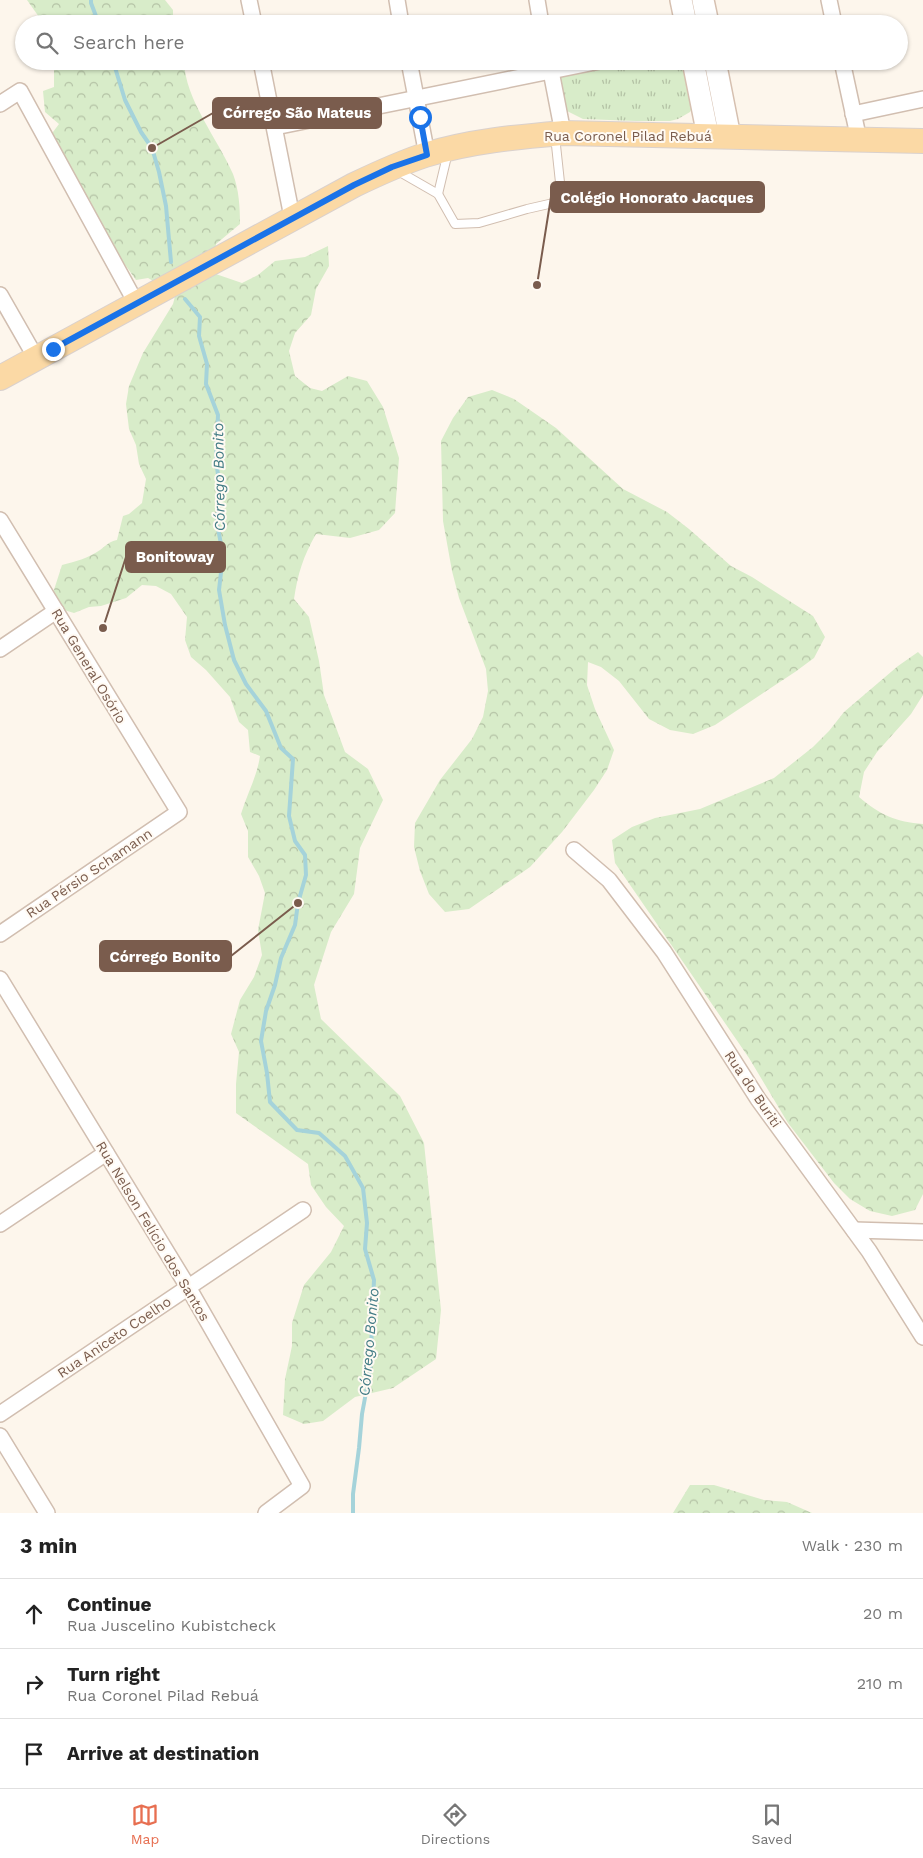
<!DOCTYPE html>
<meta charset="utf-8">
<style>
body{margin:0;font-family:"Work Sans",sans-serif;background:#f6f6f6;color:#222}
.stop{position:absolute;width:15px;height:15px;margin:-11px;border:4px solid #1a73e8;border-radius:50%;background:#fff}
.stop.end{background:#1a73e8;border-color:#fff;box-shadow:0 1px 5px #0008}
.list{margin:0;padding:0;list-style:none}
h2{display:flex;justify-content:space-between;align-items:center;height:65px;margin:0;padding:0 20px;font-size:21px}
h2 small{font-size:16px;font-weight:400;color:#767676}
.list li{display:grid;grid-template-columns:32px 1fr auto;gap:15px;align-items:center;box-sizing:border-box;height:70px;padding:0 20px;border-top:1px solid #e0e0e0}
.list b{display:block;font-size:19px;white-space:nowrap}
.list p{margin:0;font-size:16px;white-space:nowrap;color:#767676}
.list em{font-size:16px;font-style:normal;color:#767676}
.icon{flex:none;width:28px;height:28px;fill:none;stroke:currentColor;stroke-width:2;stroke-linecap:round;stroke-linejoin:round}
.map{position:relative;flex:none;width:923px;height:1513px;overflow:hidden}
.search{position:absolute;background:#fff;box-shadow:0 1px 4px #0004;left:15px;right:15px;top:15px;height:55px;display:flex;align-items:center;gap:12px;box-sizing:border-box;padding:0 18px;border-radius:28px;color:#767676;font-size:19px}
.sheet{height:275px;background:#fff}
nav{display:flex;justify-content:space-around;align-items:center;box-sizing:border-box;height:70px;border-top:1px solid #e0e0e0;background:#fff;font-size:14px;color:#767676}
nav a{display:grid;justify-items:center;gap:2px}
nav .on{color:#e76f51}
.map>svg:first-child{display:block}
.forest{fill:url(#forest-crowns)}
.park{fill:url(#park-tufts)}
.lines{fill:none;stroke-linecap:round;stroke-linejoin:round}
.stream{stroke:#a5d3da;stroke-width:4}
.lane-casing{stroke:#d1beb0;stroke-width:10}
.street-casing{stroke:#d1beb0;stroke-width:18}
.secondary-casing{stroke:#d6c0b0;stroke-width:24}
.primary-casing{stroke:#dad1cd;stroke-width:26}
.lane{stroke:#fff;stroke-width:8}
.street{stroke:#fff;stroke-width:15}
.secondary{stroke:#fff;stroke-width:21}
.primary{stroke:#fbd9a5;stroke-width:24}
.route{stroke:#1a73e8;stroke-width:6}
.labels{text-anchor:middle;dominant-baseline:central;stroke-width:4;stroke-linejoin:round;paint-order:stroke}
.street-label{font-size:14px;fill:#7a5c4d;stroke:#fffaf3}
.water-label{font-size:15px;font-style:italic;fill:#437c86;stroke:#fffaf3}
.leader{fill:none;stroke:#7a5c4d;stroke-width:2}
.callout-dot{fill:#7a5c4d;stroke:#fffaf3;stroke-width:2}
.callout{fill:#7a5c4d;stroke:#7a5c4d;stroke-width:2}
.callout-label{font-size:15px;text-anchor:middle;font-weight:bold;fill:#fff}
</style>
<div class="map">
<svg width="923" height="1513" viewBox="0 0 923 1513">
<defs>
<pattern id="forest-crowns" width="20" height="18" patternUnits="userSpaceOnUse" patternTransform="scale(1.25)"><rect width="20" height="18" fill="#d8ecc9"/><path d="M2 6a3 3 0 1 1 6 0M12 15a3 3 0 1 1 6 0" fill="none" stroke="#b4c2a5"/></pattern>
<pattern id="park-tufts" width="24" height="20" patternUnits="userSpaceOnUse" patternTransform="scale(1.25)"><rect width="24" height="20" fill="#d8ecc9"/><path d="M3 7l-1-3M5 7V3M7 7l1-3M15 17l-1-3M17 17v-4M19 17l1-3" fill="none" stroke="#b4c2a5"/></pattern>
</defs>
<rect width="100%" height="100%" fill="#fdf6ec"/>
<g class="forest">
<path d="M27,0H165L173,10V24H44Z"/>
<path d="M54,61H184C185,100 218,139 233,174C239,190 240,207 240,224L216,244L215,257L160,285L148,278L136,280L116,252L108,236L97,226L53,145V132L59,124L45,112L43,91L54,87Z"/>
<path d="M328,246L329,266L316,289L311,315L295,333L289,351L295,376L310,388L322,391L348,376L367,381L383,407L399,458L395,513L379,530L350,538L316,534C303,557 298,573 294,599L309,617L319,661L324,695L345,752L368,769L383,800L360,848L354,894L331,932L314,985L321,1019L400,1096L424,1143L441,1310L436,1359L393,1388L355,1397L323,1421L304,1424L283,1415L285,1379L292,1346V1323L304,1285L331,1252L344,1226L326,1207L311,1185L308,1164L236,1113V1084L239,1052L231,1034L240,1000L254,977L262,955L258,930L265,893L259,876L248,857V831L241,814C247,794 257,777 260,756L250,752L248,730L239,722L230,697L206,670L191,657L185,640L187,617L171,594L156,586L142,585L126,598L101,606L89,607L74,613L64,610L52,596L62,565C74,562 89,558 100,550C107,545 108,542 117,540L123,516L129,514L142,503L146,479L139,464L136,445L129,429L126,404L129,386L143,353L173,304L178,285L207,271L242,283L258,275L275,261L305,257Z"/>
<path d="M492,390L514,399L556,428L623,489L667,512L689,529L731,566L752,577L813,616L825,637L814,658L795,672L715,725L693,734L670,730L649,719L619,681L601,667L588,662L587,685L595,709L614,750L607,770L594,790L562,832L530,867L469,909L445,912L429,894L420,871L414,847L415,823L440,780L472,739L483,717L488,691L486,669L459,598L452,571L443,521L441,441L453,418L468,397Z"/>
<path d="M918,652L923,657V695L911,714L877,752L864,772L859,797C880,815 896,822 923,824V1194L915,1210L892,1216L870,1211L850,1199L834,1183L788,1123L749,1058L615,863L612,840L632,827L655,818L700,809L774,778L813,747L829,731L844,712L898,666Z"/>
<path d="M690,1485H714L764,1500L787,1502L812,1513H673Z"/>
</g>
<path class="park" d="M626,61H686L694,104L690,112L678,119L670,121H636L583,119L567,111L560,74Z"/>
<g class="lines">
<g class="stream">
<path d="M91,0V3L99,24"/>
<path d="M113,61L125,100L141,132L152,148L159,172L166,206L171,262"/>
<path d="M185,299L200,317L199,336L207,364L206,384L218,415L216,460L220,489L217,523L223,555L219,590L225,625L234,660L246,684L266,711L281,748L293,759L289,816L295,841L305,855L306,875L298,903L295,925L281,958L275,985L266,1011L261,1041L267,1073L270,1102L297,1130L319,1133L345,1156L363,1188L367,1223L365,1249L374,1280L370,1371L362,1414L359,1448L353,1494V1513"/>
</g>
<g class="lane-casing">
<g id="lane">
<path d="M398,171L438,194L455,224L479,223L527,209L562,201L555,136"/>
<path d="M438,194L448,152"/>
</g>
</g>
<g class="street-casing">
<g id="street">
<path d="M249,0L254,24"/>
<path d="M397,0L401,24"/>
<path d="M537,0L541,24"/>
<path d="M829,0L834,24"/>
<path d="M261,61L292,217"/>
<path d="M409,61L427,155"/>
<path d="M549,61L563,133"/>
<path d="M842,61L859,140"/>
<path d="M0,104L20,91L136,303"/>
<path d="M853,114L923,99"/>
<path d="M275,127L600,61"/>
<path d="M0,295L36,358"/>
<path d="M0,520L179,812L0,934"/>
<path d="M0,649L56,611"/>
<path d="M574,850L609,880L664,952L758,1099L869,1251L923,1337"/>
<path d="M0,979L188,1287L302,1486L266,1513"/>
<path d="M0,1224L106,1153"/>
<path d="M854,1230L923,1232"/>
<path d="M0,1414L303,1210"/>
<path d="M0,1436L47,1513"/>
</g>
</g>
<g class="secondary-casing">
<g id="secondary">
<path d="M681,0L686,24"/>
<path d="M703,0L708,24"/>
<path d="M693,61L708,136"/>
<path d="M715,61L730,137"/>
</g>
</g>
<g class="primary-casing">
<path id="primary" d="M0,378L354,185C377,174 401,163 425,155C470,141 517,137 563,133L923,141"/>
</g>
<use href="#lane" class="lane"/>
<use href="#street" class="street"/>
<use href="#secondary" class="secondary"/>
<use href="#primary" class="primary"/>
</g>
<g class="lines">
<path class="route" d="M53,349L354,185L392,167L427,155L420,117"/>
</g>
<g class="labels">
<g class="street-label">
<text x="628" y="136">Rua Coronel Pilad Rebuá</text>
<text transform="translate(89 666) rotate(59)">Rua General Osório</text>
<text transform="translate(89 873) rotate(-34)">Rua Pérsio Schamann</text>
<text transform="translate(753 1089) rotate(56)">Rua do Buriti</text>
<text transform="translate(153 1231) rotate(59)">Rua Nelson Felício dos Santos</text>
<text transform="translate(114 1337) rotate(-34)">Rua Aniceto Coelho</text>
</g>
<g class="water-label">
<text transform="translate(219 477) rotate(-91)">Córrego Bonito</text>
<text transform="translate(369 1342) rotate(-85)">Córrego Bonito</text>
</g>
</g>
<path class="leader" d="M152 148L213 113M537 285L551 197M103 628L126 557M298 903L231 956"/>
<g class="callout-dot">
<circle cx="152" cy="148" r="5"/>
<circle cx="537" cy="285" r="5"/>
<circle cx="103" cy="628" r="5"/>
<circle cx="298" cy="903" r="5"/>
</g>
<g class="callout">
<rect x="213" y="98" width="168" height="30" rx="5"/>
<rect x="551" y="182" width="213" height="30" rx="5"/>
<rect x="126" y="542" width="99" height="30" rx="5"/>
<rect x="100" y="941" width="131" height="30" rx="5"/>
</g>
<g class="callout-label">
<text x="297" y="118">Córrego São Mateus</text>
<text x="657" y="203">Colégio Honorato Jacques</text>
<text x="175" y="562">Bonitoway</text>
<text x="165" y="962">Córrego Bonito</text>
</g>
</svg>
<div class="stop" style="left:420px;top:117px"></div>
<div class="stop end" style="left:53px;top:349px"></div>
<div class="search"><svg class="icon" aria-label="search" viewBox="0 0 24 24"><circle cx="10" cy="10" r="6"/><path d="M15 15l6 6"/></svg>Search here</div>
</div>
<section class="sheet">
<h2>3 min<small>Walk · 230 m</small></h2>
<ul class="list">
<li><svg class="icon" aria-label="ahead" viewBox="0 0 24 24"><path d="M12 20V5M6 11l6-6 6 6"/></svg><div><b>Continue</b><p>Rua Juscelino Kubistcheck</p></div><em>20 m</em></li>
<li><svg class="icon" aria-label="right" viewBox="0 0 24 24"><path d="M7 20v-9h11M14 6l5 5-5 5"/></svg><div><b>Turn right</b><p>Rua Coronel Pilad Rebuá</p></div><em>210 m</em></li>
<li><svg class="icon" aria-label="arrive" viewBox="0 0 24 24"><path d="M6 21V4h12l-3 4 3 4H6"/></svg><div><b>Arrive at destination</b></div></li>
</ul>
</section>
<nav>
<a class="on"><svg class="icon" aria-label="map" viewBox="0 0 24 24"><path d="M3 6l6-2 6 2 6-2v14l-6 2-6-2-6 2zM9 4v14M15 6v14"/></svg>Map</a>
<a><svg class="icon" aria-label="directions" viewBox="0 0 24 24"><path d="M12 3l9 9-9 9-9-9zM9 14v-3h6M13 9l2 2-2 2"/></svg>Directions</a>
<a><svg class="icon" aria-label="saved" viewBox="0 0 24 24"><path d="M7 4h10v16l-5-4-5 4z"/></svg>Saved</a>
</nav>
